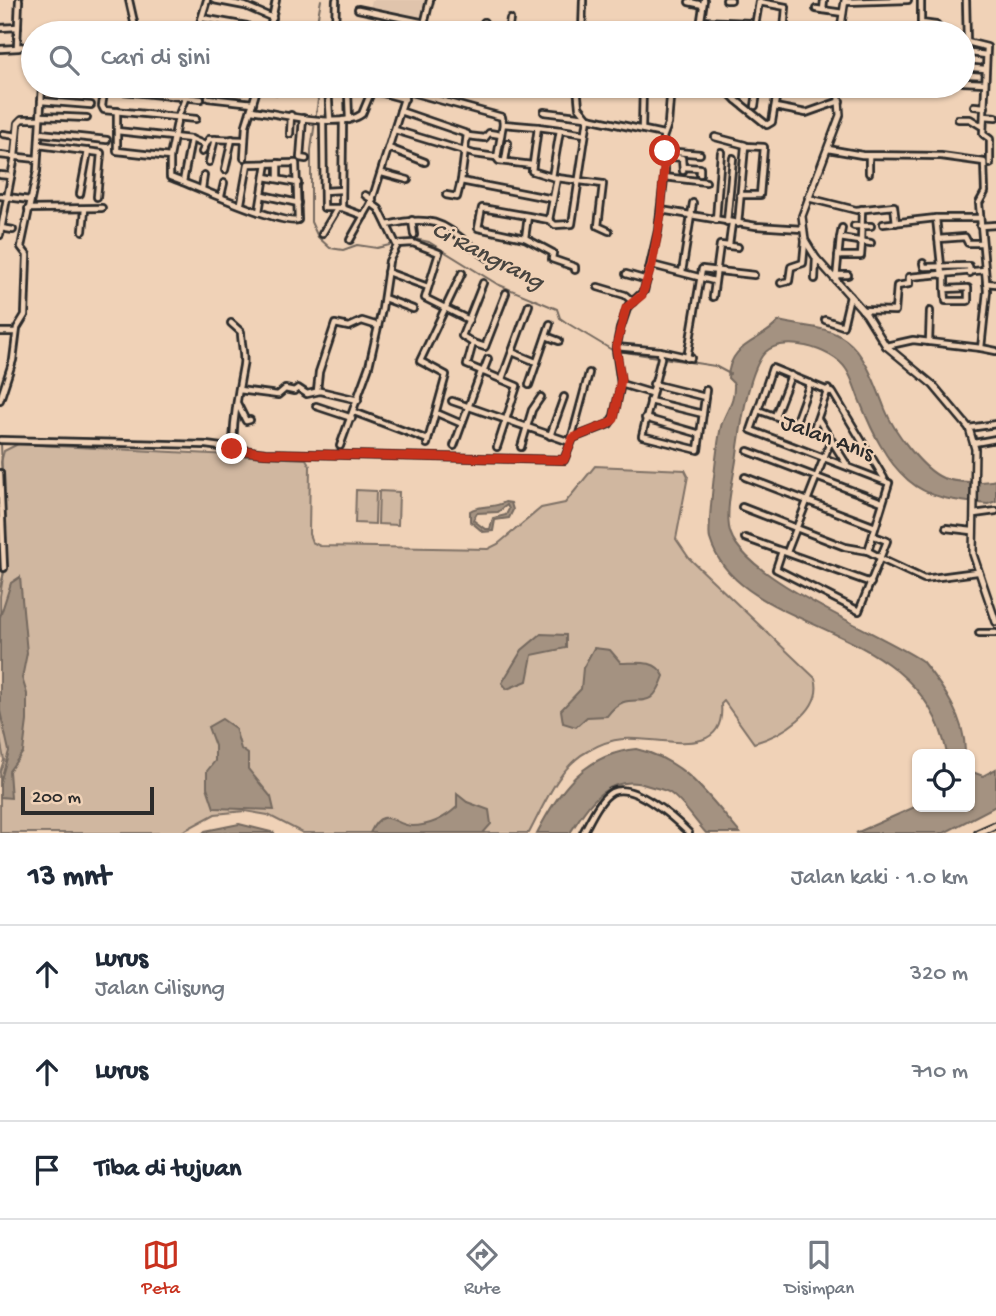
<!DOCTYPE html>
<html lang="id">
<meta charset="utf-8">
<style>
body{margin:0;font-family:"Gochi Hand",sans-serif;background:#f6f6f7;color:#1f2937}
.controls{position:absolute;right:21px;bottom:21px;display:grid;overflow:hidden;border-radius:10px;box-shadow:0 2px 5px #0004}
.controls button{width:63px;height:63px;display:grid;place-items:center;padding:0;border:0;border-bottom:2px solid #e0e1e3;background:#fff;color:#1f2937;font:35px sans-serif}
.scale{position:absolute;left:21px;bottom:18px;width:133px;box-sizing:border-box;padding-left:7px;border:4px solid #2b2b2b;border-top:0;font-size:19px;line-height:24px;white-space:nowrap;color:#2b2b2b;-webkit-text-stroke:5px #f0d2b7;paint-order:stroke}
.stop{position:absolute;width:21px;height:21px;margin:-16px;border:5px solid #c8321e;border-radius:50%;background:#fff}
.stop.end{background:#c8321e;border-color:#fff;box-shadow:0 2px 7px #0008}
.list{margin:0;padding:0;list-style:none}
h2{display:flex;justify-content:space-between;align-items:center;height:91px;margin:0;padding:0 28px;font-size:30px}
h2 small{font-size:23px;font-weight:400;color:#747a83}
.list li{display:grid;grid-template-columns:46px 1fr auto;gap:21px;align-items:center;box-sizing:border-box;height:98px;padding:0 28px;border-top:2px solid #e0e1e3}
.list b{display:block;font-size:26px;white-space:nowrap}
.list p{margin:0;font-size:23px;white-space:nowrap;color:#747a83}
.list em{font-size:23px;font-style:normal;color:#747a83}
.icon{flex:none;width:38px;height:38px;fill:none;stroke:currentColor;stroke-width:2;stroke-linecap:round;stroke-linejoin:round}
.map{position:relative;flex:none;width:996px;height:833px;overflow:hidden}
.search{position:absolute;background:#fff;box-shadow:0 2px 5px #0004;left:21px;right:21px;top:21px;height:77px;display:flex;align-items:center;gap:18px;box-sizing:border-box;padding:0 24px;border-radius:38px;color:#747a83;font-size:26px}
.sheet{height:385px;background:#fff}
nav{display:flex;justify-content:space-around;align-items:center;box-sizing:border-box;height:98px;border-top:2px solid #e0e1e3;background:#fff;font-size:19px;color:#747a83}
nav a{display:grid;justify-items:center;gap:4px}
nav .on{color:#c8321e}
.map>svg:first-child{display:block}
.built{fill:#e0c4ac}
.green{fill:#d0b7a0;stroke:#7e7166;stroke-width:2}
.water{fill:#a49281;stroke:#74695f;stroke-width:2;fill-rule:evenodd}
.lines{fill:none;stroke-linecap:round;stroke-linejoin:round}
.stream{stroke:#74695f;stroke-width:2}
.street-casing{stroke:#2b2b2b;stroke-width:10}
.secondary-casing{stroke:#2b2b2b;stroke-width:10}
.street{stroke:#f0d2b7;stroke-width:4.5}
.secondary{stroke:#f0d2b7;stroke-width:5}
.route{stroke:#c8321e;stroke-width:9}
.labels{text-anchor:middle;dominant-baseline:central;stroke-width:5;stroke-linejoin:round;paint-order:stroke}
.street-label{font-size:23px;fill:#2b2b2b;stroke:#f0d2b7}
.water-label{font-size:24px;font-style:italic;fill:#494540;stroke:#f0d2b7}
</style>
<div class="map">
<svg width="996" height="833" viewBox="0 0 996 833">
<rect width="100%" height="100%" fill="#f0d2b7"/>
<filter id="ink" filterUnits="userSpaceOnUse"><feTurbulence type="fractalNoise" baseFrequency=".0143" numOctaves="2"/><feDisplacementMap in="SourceGraphic" scale="14" xChannelSelector="R" yChannelSelector="G"/><feConvolveMatrix kernelMatrix="1 2 1 2 8 2 1 2 1" color-interpolation-filters="sRGB"/></filter>
<g filter="url(#ink)">
<path class="built" d="M372,0H428L424,21L370,9Z"/>
<g class="green">
<path d="M18,444L306,459L310,466L309,534L312,542L320,546L488,549L498,544L541,508L565,503L595,466L685,470L688,476L676,539L689,558L815,678C825,711 779,736 754,743L724,701L721,704C727,763 656,735 623,739C611,740 598,745 588,751C559,766 544,805 529,833H303L268,815L245,811L215,814L180,833H0V772L4,760L0,739V596L7,550L1,462L4,451Z"/>
<path d="M356,490L376,491L375,524L355,523Z"/>
<path d="M379,491L399,492L398,525L378,524Z"/>
</g>
<g class="water">
<path d="M779,321C801,327 826,325 846,340C866,355 876,386 885,409C893,430 922,469 943,478C956,483 983,483 996,480V501L988,504C958,501 931,500 908,480C885,460 872,431 861,404C856,393 853,379 846,369C833,349 779,332 762,356C747,379 741,426 737,454C734,477 726,504 729,527C735,576 881,633 922,661C943,687 966,719 965,754H947C921,616 739,637 710,539C707,530 718,434 722,423C727,409 735,401 734,384L728,378C729,342 762,342 779,321Z"/>
<path d="M505,502L511,503L513,510L509,518L495,520L493,531L483,532L470,521V511C480,504 493,509 505,502ZM507,505L509,509L506,515L493,518L490,529H485L473,520L477,513L498,512Z"/>
<path d="M20,577L27,653L22,678L27,694V721L23,752L9,771L11,798L0,797V783L9,751L0,711V617L11,583Z"/>
<path d="M541,634L566,635V648L532,655L527,681L507,689L502,683L522,650Z"/>
<path d="M594,648L610,650L621,663C637,663 656,659 664,676C648,722 632,682 607,716L587,717L576,727L563,723L561,710L581,689L583,668Z"/>
<path d="M222,719L235,728L241,749L248,754V769L271,797L274,810L214,808L207,787V771L215,761V746L208,727Z"/>
<path d="M636,749C686,760 708,796 740,833H706C695,821 683,802 670,793C664,789 655,788 649,786C609,772 589,803 570,833H537C559,790 585,754 636,749Z"/>
<path d="M996,769V806L944,833H856L917,806L970,807V771L983,776Z"/>
<path d="M457,794L467,802L489,810L491,824L483,833H370C383,804 394,825 412,826C429,826 445,818 457,807Z"/>
<path d="M239,824L275,833H203L205,831Z"/>
</g>
<g class="lines">
<g class="stream">
<path d="M315,33L321,0"/>
<path d="M315,86L318,100L311,150V222L318,237L330,248L343,250L357,245L377,248L415,239L429,242L497,284L557,309L560,318L567,323L612,350L715,366L730,374"/>
<path d="M1,443L2,472"/>
<path d="M0,587L5,569"/>
</g>
<g class="street-casing">
<g id="street">
<path d="M19,0L17,46L33,48"/>
<path d="M129,0L134,22L132,33"/>
<path d="M214,0L245,6L273,18"/>
<path d="M336,0L335,29L350,33"/>
<path d="M726,0H731"/>
<path d="M921,0V23L936,25L943,33"/>
<path d="M966,0L967,42L987,47L983,134L990,139V164"/>
<path d="M689,2L703,5"/>
<path d="M845,2L908,0"/>
<path d="M358,9L425,23"/>
<path d="M816,9L843,13"/>
<path d="M823,10L824,0"/>
<path d="M202,18L247,26"/>
<path d="M701,21L750,23"/>
<path d="M271,25L310,30"/>
<path d="M671,26L700,31"/>
<path d="M0,28L18,27"/>
<path d="M132,31L153,33"/>
<path d="M197,33L207,0"/>
<path d="M269,33L276,0"/>
<path d="M422,33L430,0"/>
<path d="M482,33L484,22"/>
<path d="M508,33L510,19"/>
<path d="M582,33L583,0"/>
<path d="M699,33L704,0"/>
<path d="M784,33V31L786,7L759,2L755,26C770,31 788,32 804,33"/>
<path d="M0,49L19,48"/>
<path d="M963,52L986,55"/>
<path d="M963,67L985,69"/>
<path d="M963,82L985,83"/>
<path d="M45,86L94,90"/>
<path d="M105,86L102,106L104,110L196,119"/>
<path d="M328,86L330,120"/>
<path d="M443,86L454,89"/>
<path d="M696,86L701,89"/>
<path d="M733,86L728,92L736,100"/>
<path d="M737,86L736,100L767,125L772,122L778,86"/>
<path d="M257,87L281,91"/>
<path d="M356,88L372,90"/>
<path d="M104,89L201,99"/>
<path d="M407,91L502,117L503,124L538,127"/>
<path d="M348,93L349,120"/>
<path d="M208,98L253,103"/>
<path d="M41,101L91,105"/>
<path d="M755,106L758,86"/>
<path d="M974,106L985,107"/>
<path d="M775,107L806,113L840,101"/>
<path d="M251,110C277,113 341,130 362,114L372,90L405,99"/>
<path d="M117,111V151L170,157V177C192,185 282,226 298,220L296,163L248,164L241,203"/>
<path d="M400,111L467,134L461,181L553,199"/>
<path d="M544,112L586,117"/>
<path d="M41,116L87,118"/>
<path d="M984,116L996,117"/>
<path d="M303,118L300,158L306,159"/>
<path d="M958,119H970L983,127"/>
<path d="M323,121L324,208H342L364,216"/>
<path d="M642,129L643,86"/>
<path d="M395,130L474,154L496,157L499,161L532,165"/>
<path d="M560,130L585,134"/>
<path d="M117,131L191,139L183,182"/>
<path d="M40,133L107,140"/>
<path d="M3,134L17,136"/>
<path d="M290,134L291,115"/>
<path d="M664,135L668,124L671,86"/>
<path d="M468,136L485,138L489,133L501,135"/>
<path d="M715,137L745,145"/>
<path d="M191,139L203,144"/>
<path d="M39,145L101,153L97,197"/>
<path d="M389,148L425,162"/>
<path d="M828,149L862,155L941,156L984,162L985,192L979,203L987,291L981,348L913,340L886,346"/>
<path d="M665,151L700,154"/>
<path d="M202,152L209,139L245,140"/>
<path d="M0,155L37,159"/>
<path d="M665,156L682,158L683,171"/>
<path d="M170,157L178,117L190,86"/>
<path d="M244,158L246,125L258,86"/>
<path d="M497,158L503,124"/>
<path d="M505,161L508,143"/>
<path d="M209,162L215,139"/>
<path d="M683,167L700,168V174"/>
<path d="M225,170L232,139"/>
<path d="M382,173L408,180"/>
<path d="M869,173V156"/>
<path d="M0,175L11,176"/>
<path d="M265,177L298,183"/>
<path d="M664,177L706,182"/>
<path d="M278,178V163"/>
<path d="M557,178L603,184L598,226L609,231"/>
<path d="M202,189L204,175"/>
<path d="M324,191L342,190"/>
<path d="M80,194L88,151"/>
<path d="M262,195L298,203"/>
<path d="M365,195L373,200"/>
<path d="M446,195L457,197L461,181"/>
<path d="M0,196L30,200"/>
<path d="M221,196L224,183"/>
<path d="M808,198L856,210L894,206L896,223"/>
<path d="M342,208L343,120"/>
<path d="M28,209L102,208"/>
<path d="M661,210L756,226L802,229"/>
<path d="M259,212L267,163"/>
<path d="M528,216L482,208L478,228L525,238L528,216L549,220L557,178L552,177L560,130L538,127L532,171L552,177"/>
<path d="M936,218L942,275"/>
<path d="M412,220L414,235"/>
<path d="M549,220L555,225L572,224L588,118"/>
<path d="M716,220L721,152"/>
<path d="M727,222L733,158"/>
<path d="M738,224L745,146L764,147L760,195H740"/>
<path d="M883,224L936,218H980"/>
<path d="M387,225C442,212 446,229 488,258"/>
<path d="M854,226H871"/>
<path d="M980,226L996,225"/>
<path d="M1,228L13,230"/>
<path d="M83,231L85,209"/>
<path d="M322,234L337,209"/>
<path d="M0,235L15,156L18,123L22,119H40"/>
<path d="M525,238L553,253L552,259L575,267V270"/>
<path d="M840,238L842,228"/>
<path d="M938,239L965,237L968,243H982"/>
<path d="M350,240L371,203"/>
<path d="M861,242L862,209"/>
<path d="M397,244L413,243L439,253L425,298L469,320"/>
<path d="M729,245L732,223"/>
<path d="M838,256H861L862,242"/>
<path d="M923,263L924,267L969,266L970,273"/>
<path d="M652,265L714,281"/>
<path d="M387,272L428,287"/>
<path d="M682,272L693,203"/>
<path d="M626,274L647,280"/>
<path d="M836,275H848"/>
<path d="M945,275V289L968,288V301H946L945,289"/>
<path d="M815,279L816,258"/>
<path d="M836,279L840,238L871,243"/>
<path d="M483,283L462,336L473,343L467,365L517,386L497,447"/>
<path d="M781,283L789,281L791,267L803,263L805,241"/>
<path d="M986,283L996,284"/>
<path d="M598,287L625,295L633,302"/>
<path d="M713,297L720,245L738,247"/>
<path d="M384,298L413,309"/>
<path d="M862,310L895,311L897,286L909,284V277L985,270"/>
<path d="M825,320L843,326L850,296"/>
<path d="M231,323L241,332C241,343 245,355 243,366C238,393 234,415 233,443"/>
<path d="M0,332H16"/>
<path d="M546,336L559,341"/>
<path d="M929,342L930,311"/>
<path d="M473,343L485,347L506,293"/>
<path d="M616,347L660,351L691,358"/>
<path d="M981,348L996,351"/>
<path d="M660,351L661,358L642,436L698,450L706,390"/>
<path d="M512,352L536,362"/>
<path d="M687,358L702,269L754,275"/>
<path d="M483,372L488,359"/>
<path d="M502,379L529,305"/>
<path d="M621,384L651,393"/>
<path d="M653,384L705,397"/>
<path d="M529,385L550,324"/>
<path d="M239,390L278,395L285,389L294,391L298,388L307,394L320,391L358,400"/>
<path d="M317,391L319,372L335,324L349,327L362,321L378,326"/>
<path d="M0,400L13,360L17,328L25,315L27,255L21,247L37,171L42,86"/>
<path d="M452,401L570,442"/>
<path d="M650,401L703,414"/>
<path d="M237,403L246,421L250,420"/>
<path d="M316,406L352,418"/>
<path d="M354,412L428,440L427,444"/>
<path d="M439,414L462,424"/>
<path d="M775,416L791,375"/>
<path d="M645,418L700,434"/>
<path d="M818,419L847,465"/>
<path d="M795,424L810,383"/>
<path d="M969,428L996,424"/>
<path d="M813,431L828,389"/>
<path d="M550,436L564,397"/>
<path d="M829,436L758,410L772,368L833,393L884,478"/>
<path d="M0,440L206,445L265,453L564,460L573,438L609,424L614,416L621,384L616,350L620,329L628,306L644,291L658,231L665,170L663,134L588,118L579,107L577,86"/>
<path d="M428,440L446,375L420,361L462,273"/>
<path d="M571,440L589,373"/>
<path d="M974,443L996,439"/>
<path d="M340,446L369,366L382,309L389,261L397,246L379,209L371,203L408,86"/>
<path d="M454,446L481,372"/>
<path d="M521,447L532,410L541,397"/>
<path d="M748,451L882,502"/>
<path d="M0,473L4,568"/>
<path d="M745,477L873,526"/>
<path d="M742,507L845,547L868,551L889,483L751,430L758,410"/>
<path d="M974,514L996,511"/>
<path d="M946,528L972,531"/>
<path d="M745,538L871,583"/>
<path d="M782,551L776,569L859,611L887,541L874,536"/>
<path d="M868,551L881,558"/>
<path d="M787,552L831,440"/>
<path d="M881,559L924,579L977,572"/>
<path d="M979,633H996"/>
<path d="M583,833C590,821 599,799 612,792C634,782 675,819 689,833"/>
</g>
</g>
<g class="secondary-casing">
<g id="secondary">
<path d="M840,33L845,0"/>
<path d="M838,86L840,115L802,216L805,240L816,258L866,314L886,346L933,385L969,428L975,449L973,554L996,622"/>
<path d="M978,833L996,825"/>
</g>
</g>
<use href="#street" class="street"/>
<use href="#secondary" class="secondary"/>
</g>
</g>
<g class="lines" filter="url(#ink)">
<path class="route" d="M232,449L265,453L564,460L573,438L608,424L614,419L621,379L616,347L626,308L642,295L652,265L661,214L665,151"/>
</g>
<g class="labels">
<g class="street-label">
<text transform="translate(827 439) rotate(20)">Jalan Anis</text>
</g>
<g class="water-label">
<text transform="translate(487 257) rotate(27)">Ci Rangrang</text>
</g>
</g>
</svg>
<div class="controls">
<button><svg class="icon" aria-label="locate" viewBox="0 0 24 24"><circle cx="12" cy="12" r="6"/><path d="M12 2v4M12 18v4M2 12h4M18 12h4"/></svg></button>
</div>
<div class="scale">200 m</div>
<div class="stop" style="left:665px;top:151px"></div>
<div class="stop end" style="left:232px;top:449px"></div>
<div class="search"><svg class="icon" aria-label="search" viewBox="0 0 24 24"><circle cx="10" cy="10" r="6"/><path d="M15 15l6 6"/></svg>Cari di sini</div>
</div>
<section class="sheet">
<h2>13 mnt<small>Jalan kaki · 1.0 km</small></h2>
<ul class="list">
<li><svg class="icon" aria-label="ahead" viewBox="0 0 24 24"><path d="M12 20V5M6 11l6-6 6 6"/></svg><div><b>Lurus</b><p>Jalan Cilisung</p></div><em>320 m</em></li>
<li><svg class="icon" aria-label="ahead" viewBox="0 0 24 24"><path d="M12 20V5M6 11l6-6 6 6"/></svg><div><b>Lurus</b></div><em>710 m</em></li>
<li><svg class="icon" aria-label="arrive" viewBox="0 0 24 24"><path d="M6 21V4h12l-3 4 3 4H6"/></svg><div><b>Tiba di tujuan</b></div></li>
</ul>
</section>
<nav>
<a class="on"><svg class="icon" aria-label="map" viewBox="0 0 24 24"><path d="M3 6l6-2 6 2 6-2v14l-6 2-6-2-6 2zM9 4v14M15 6v14"/></svg>Peta</a>
<a><svg class="icon" aria-label="directions" viewBox="0 0 24 24"><path d="M12 3l9 9-9 9-9-9zM9 14v-3h6M13 9l2 2-2 2"/></svg>Rute</a>
<a><svg class="icon" aria-label="saved" viewBox="0 0 24 24"><path d="M7 4h10v16l-5-4-5 4z"/></svg>Disimpan</a>
</nav>
